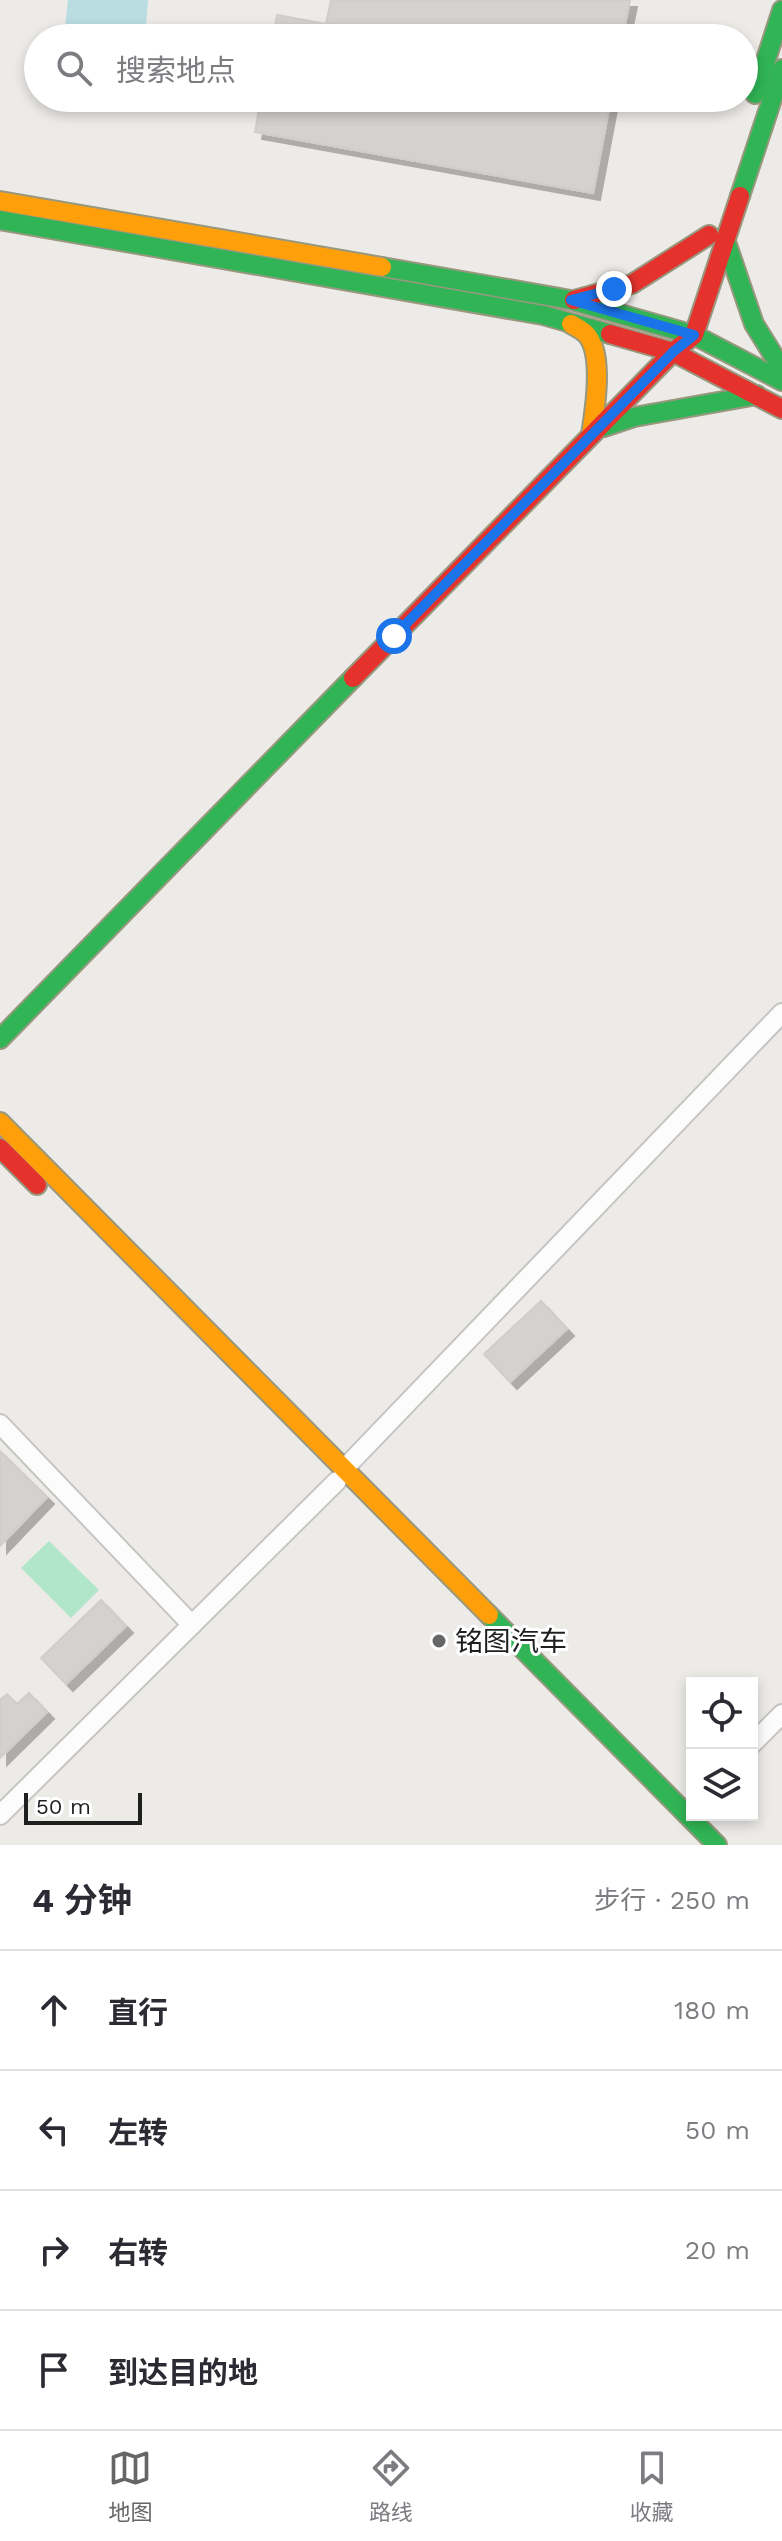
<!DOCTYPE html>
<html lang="zh">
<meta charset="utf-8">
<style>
body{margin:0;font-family:"Work Sans","Noto Sans SC",sans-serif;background:#f2f2f3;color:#2b2b33}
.controls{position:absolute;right:24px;bottom:24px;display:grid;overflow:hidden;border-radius:0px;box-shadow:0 4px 12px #0003}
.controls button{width:72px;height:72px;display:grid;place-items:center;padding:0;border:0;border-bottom:2px solid #e1e1e2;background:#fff;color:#2b2b33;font:40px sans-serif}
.scale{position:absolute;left:24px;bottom:20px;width:118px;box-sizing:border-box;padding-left:8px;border:4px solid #1f1f1f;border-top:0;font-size:22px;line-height:28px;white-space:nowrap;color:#1f1f1f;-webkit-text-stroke:6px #fff;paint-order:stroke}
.stop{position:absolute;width:24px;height:24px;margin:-18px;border:6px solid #1a73e8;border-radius:50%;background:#fff}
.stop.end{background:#1a73e8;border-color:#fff;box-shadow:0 2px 8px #0008}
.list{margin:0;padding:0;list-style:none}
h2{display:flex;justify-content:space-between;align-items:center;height:104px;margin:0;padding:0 32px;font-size:34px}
h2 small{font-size:26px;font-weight:400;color:#7c7c81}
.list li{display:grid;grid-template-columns:52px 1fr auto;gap:24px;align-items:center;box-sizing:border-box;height:120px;padding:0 32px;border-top:2px solid #e1e1e2}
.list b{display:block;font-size:30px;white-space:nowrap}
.list em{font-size:26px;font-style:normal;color:#7c7c81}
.icon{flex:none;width:44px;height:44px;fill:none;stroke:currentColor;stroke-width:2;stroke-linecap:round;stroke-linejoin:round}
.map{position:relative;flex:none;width:782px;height:1845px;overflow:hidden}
.search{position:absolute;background:#fff;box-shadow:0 4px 12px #0003;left:24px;right:24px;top:24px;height:88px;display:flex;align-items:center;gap:20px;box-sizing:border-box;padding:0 28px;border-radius:44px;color:#7c7c81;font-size:30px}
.sheet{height:584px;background:#fff}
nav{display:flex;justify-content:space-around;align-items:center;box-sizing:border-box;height:112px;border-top:2px solid #e1e1e2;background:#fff;font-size:22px;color:#7c7c81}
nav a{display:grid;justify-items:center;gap:4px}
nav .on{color:#676665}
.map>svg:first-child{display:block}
.pitch{fill:#b1e6cb}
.water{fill:#badde2}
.building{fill:#d4d1cf;stroke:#d1cdc9;stroke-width:2;filter:url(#shadow)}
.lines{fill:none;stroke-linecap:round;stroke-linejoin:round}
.street-casing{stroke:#c6c5c4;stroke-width:22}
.fast-casing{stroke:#98987f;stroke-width:22}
.slow-casing{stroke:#98987f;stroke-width:22}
.jam-casing{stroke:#98987f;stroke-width:22}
.street{stroke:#fcfcfc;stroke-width:18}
.fast{stroke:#30b455;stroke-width:18}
.slow{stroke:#ff9f0a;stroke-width:18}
.jam{stroke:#e5322d;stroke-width:18}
.route{stroke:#1a73e8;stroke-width:10}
.poi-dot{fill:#676665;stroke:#fff;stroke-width:3}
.labels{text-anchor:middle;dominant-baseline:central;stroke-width:6;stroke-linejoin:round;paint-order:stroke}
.poi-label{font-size:28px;fill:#1f1f1f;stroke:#fff;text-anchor:start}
</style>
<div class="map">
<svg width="782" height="1845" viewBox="0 0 782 1845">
<defs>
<filter id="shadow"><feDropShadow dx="7" dy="7" stdDeviation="0" flood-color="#0004"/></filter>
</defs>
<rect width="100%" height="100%" fill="#edebe8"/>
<path class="pitch" d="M49,1541L99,1590L71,1618L21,1568Z"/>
<path class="water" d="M68,0H148L145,38H64Z"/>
<g class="building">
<path d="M331,0H630L622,38H273L277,15L326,24Z"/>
<path d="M261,98H611L593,193L255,132Z"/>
<path d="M541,1301L567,1329L510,1382L484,1354Z"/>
<path d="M0,1451L47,1497L0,1546Z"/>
<path d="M101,1600L126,1626L66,1684L41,1658Z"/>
<path d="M29,1693L47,1712L0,1758V1700L7,1694L17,1704Z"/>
</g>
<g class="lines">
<g class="street-casing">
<g id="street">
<path d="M0,1424L192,1625"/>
<path d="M343,1470L782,1013"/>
<path d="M752,1744L782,1714"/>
<path d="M0,1815L337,1481"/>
</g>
</g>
<g class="fast-casing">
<g id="fast">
<path d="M755,94L782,10"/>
<path d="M740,196L782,69"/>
<path d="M0,220L543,315L610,334"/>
<path d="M725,239L754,324L782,369"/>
<path d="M382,267L571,300L694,335L782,381"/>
<path d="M604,427L634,417L757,395"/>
<path d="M0,1039L353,678"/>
<path d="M489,1615L717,1845"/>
</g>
</g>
<g class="slow-casing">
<g id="slow">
<path d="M0,201L382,267"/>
<path d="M571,324C576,327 583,330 587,335C604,355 595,410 591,435"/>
<path d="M0,1122L489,1615"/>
</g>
</g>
<g class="jam-casing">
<g id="jam">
<path d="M574,300L632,284L709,235"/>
<path d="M610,334L673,352L782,409"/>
<path d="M353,678L673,352L694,335L740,196"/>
<path d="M0,1148L37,1185"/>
</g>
</g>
<use href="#street" class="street"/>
<use href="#fast" class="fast"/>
<use href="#slow" class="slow"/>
<use href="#jam" class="jam"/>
</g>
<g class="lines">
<path class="route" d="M394,636L673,352L694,335L571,300L614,289"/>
</g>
<circle class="poi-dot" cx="439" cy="1641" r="8"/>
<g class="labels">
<g class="poi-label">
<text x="455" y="1641">铭图汽车</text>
</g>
</g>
</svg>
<div class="controls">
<button><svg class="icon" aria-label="locate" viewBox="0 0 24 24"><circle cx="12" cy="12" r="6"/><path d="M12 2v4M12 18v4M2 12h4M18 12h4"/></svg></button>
<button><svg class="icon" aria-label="layers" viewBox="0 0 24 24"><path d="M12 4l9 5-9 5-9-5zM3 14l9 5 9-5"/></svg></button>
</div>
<div class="scale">50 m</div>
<div class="stop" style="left:394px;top:636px"></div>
<div class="stop end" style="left:614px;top:289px"></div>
<div class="search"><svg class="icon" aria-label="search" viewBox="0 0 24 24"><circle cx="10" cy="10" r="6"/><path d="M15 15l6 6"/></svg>搜索地点</div>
</div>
<section class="sheet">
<h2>4 分钟<small>步行 · 250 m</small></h2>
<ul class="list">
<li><svg class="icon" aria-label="ahead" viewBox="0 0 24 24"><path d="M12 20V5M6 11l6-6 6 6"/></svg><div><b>直行</b></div><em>180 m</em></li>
<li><svg class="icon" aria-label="left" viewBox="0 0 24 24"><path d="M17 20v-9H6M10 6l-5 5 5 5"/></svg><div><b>左转</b></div><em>50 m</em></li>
<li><svg class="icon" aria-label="right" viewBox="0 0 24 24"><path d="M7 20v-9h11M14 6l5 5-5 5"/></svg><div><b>右转</b></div><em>20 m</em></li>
<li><svg class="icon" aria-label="arrive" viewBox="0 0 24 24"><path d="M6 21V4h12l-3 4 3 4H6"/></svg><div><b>到达目的地</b></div></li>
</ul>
</section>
<nav>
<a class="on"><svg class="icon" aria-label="map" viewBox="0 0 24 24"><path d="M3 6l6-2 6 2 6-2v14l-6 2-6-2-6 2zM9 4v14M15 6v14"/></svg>地图</a>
<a><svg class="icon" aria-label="directions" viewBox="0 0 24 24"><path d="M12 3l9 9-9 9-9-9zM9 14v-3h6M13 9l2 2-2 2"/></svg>路线</a>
<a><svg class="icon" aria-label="saved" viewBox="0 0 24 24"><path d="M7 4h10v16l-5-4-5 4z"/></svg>收藏</a>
</nav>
